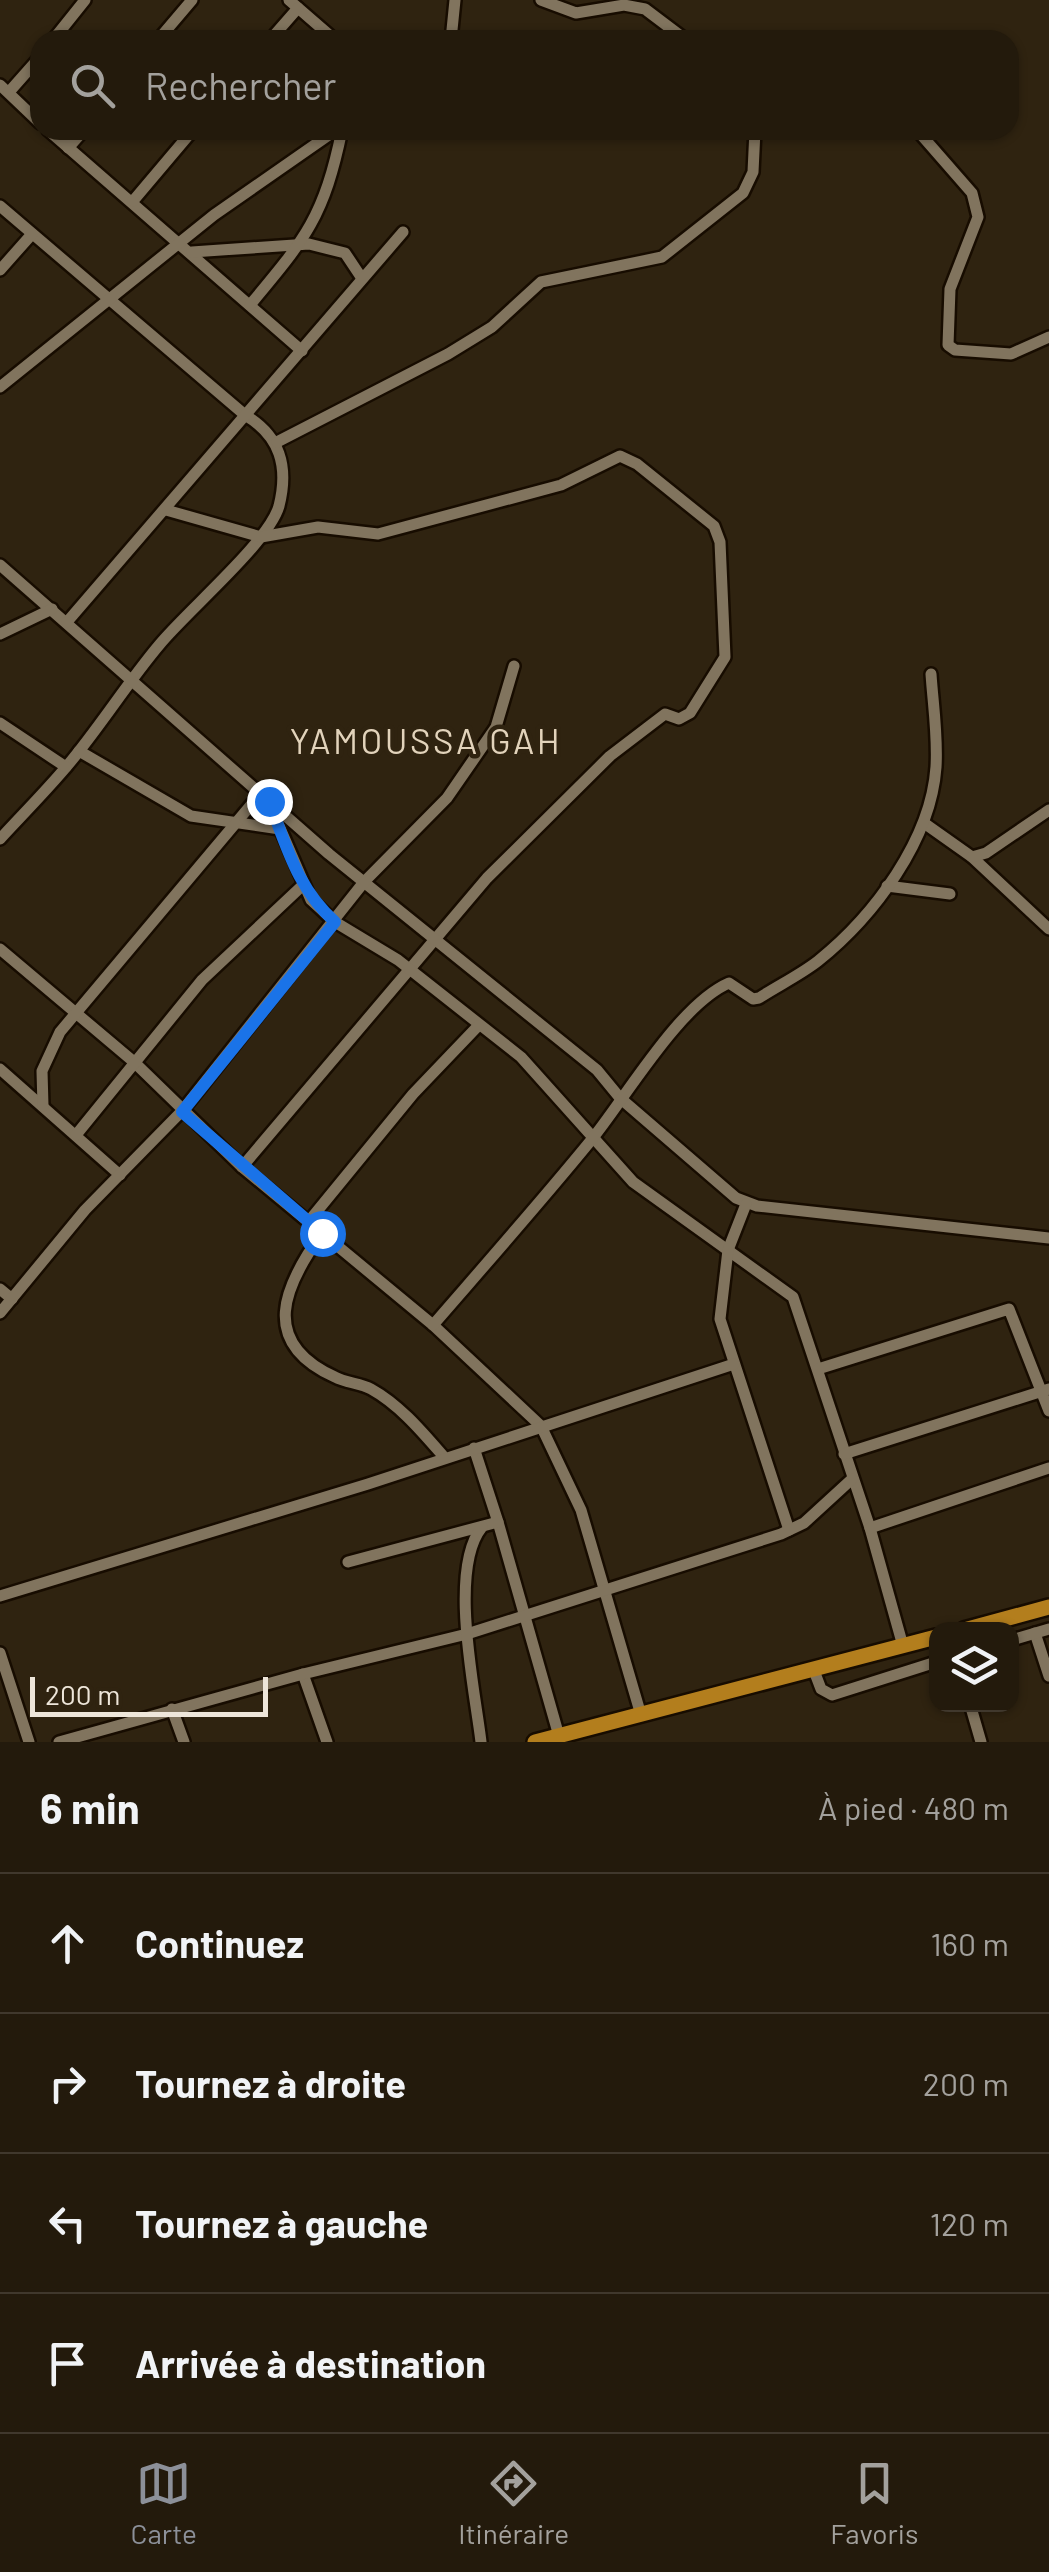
<!DOCTYPE html>
<html lang="fr">
<meta charset="utf-8">
<style>
body{margin:0;font-family:Barlow,sans-serif;background:#2b2315;color:#f1f3f6}
.controls{position:absolute;right:30px;bottom:30px;display:grid;overflow:hidden;border-radius:20px;box-shadow:0 2px 8px #0004}
.controls button{width:90px;height:90px;display:grid;place-items:center;padding:0;border:0;border-bottom:2px solid #40382d;background:#231a0c;color:#f1f3f6;font:50px sans-serif}
.scale{position:absolute;left:30px;bottom:25px;width:238px;box-sizing:border-box;padding-left:10px;border:5px solid #eee6da;border-top:0;font-size:28px;line-height:35px;white-space:nowrap;color:#eee6da;-webkit-text-stroke:8px #2f2310;paint-order:stroke}
.stop{position:absolute;width:30px;height:30px;margin:-22px;border:8px solid #1a73e8;border-radius:50%;background:#fff}
.stop.end{background:#1a73e8;border-color:#fff;box-shadow:0 2px 10px #0008}
.list{margin:0;padding:0;list-style:none}
h2{display:flex;justify-content:space-between;align-items:center;height:130px;margin:0;padding:0 40px;font-size:42px}
h2 small{font-size:32px;font-weight:400;color:#a3a19d}
.list li{display:grid;grid-template-columns:65px 1fr auto;gap:30px;align-items:center;box-sizing:border-box;height:140px;padding:0 40px;border-top:2px solid #40382d}
.list b{display:block;font-size:38px;white-space:nowrap}
.list em{font-size:32px;font-style:normal;color:#a3a19d}
.icon{flex:none;width:55px;height:55px;fill:none;stroke:currentColor;stroke-width:2;stroke-linecap:round;stroke-linejoin:round}
.map{position:relative;flex:none;width:1049px;height:1742px;overflow:hidden}
.search{position:absolute;background:#231a0c;box-shadow:0 2px 8px #0004;left:30px;right:30px;top:30px;height:110px;display:flex;align-items:center;gap:25px;box-sizing:border-box;padding:0 35px;border-radius:30px;color:#a3a19d;font-size:38px}
.sheet{height:690px;background:#231a0c}
nav{display:flex;justify-content:space-around;align-items:center;box-sizing:border-box;height:140px;border-top:2px solid #40382d;background:#231a0c;font-size:28px;color:#a3a19d}
nav a{display:grid;justify-items:center;gap:5px}
nav .on{color:#8c9099}
.map>svg:first-child{display:block}
.lines{fill:none;stroke-linecap:round;stroke-linejoin:round}
.minor-casing{stroke:#170c00;stroke-width:16}
.highway-casing{stroke:#170c00;stroke-width:20}
.minor{stroke:#81745e;stroke-width:11}
.highway{stroke:#b37e1d;stroke-width:15}
.route{stroke:#1a73e8;stroke-width:12}
.labels{text-anchor:middle;dominant-baseline:central;stroke-width:9;stroke-linejoin:round;paint-order:stroke}
.quarter-label{font-size:35px;letter-spacing:2.5px;fill:#e2d3bb;stroke:#2f2310}
</style>
<div class="map">
<svg width="1049" height="1742" viewBox="0 0 1049 1742">
<rect width="100%" height="100%" fill="#2f2310"/>
<g class="lines">
<g class="minor-casing">
<g id="minor">
<path d="M289,0L335,40"/>
<path d="M541,0L576,13L624,5L645,9L686,40"/>
<path d="M53,40L85,0"/>
<path d="M158,40L192,0"/>
<path d="M270,40L298,8"/>
<path d="M451,40L455,0"/>
<path d="M0,85L40,123"/>
<path d="M9,92L40,57"/>
<path d="M48,130L302,351"/>
<path d="M917,130L972,193L978,217L950,289L948,345L955,350L1011,354L1049,337"/>
<path d="M68,148L84,130"/>
<path d="M133,201L193,130"/>
<path d="M0,206L245,415C280,436 289,466 279,506C269,542 187,611 160,644C127,683 100,727 67,766C46,791 22,815 0,839"/>
<path d="M192,252L309,244L345,253L361,277"/>
<path d="M0,270L32,234"/>
<path d="M250,305C306,238 324,217 342,130"/>
<path d="M0,387L214,215L336,130"/>
<path d="M277,442L448,354L492,327L541,282L662,257L743,193L753,172L755,130"/>
<path d="M166,510L261,537L318,527L378,534L561,485L620,456L637,464L714,526L720,542L725,657L690,713L679,719L665,714L610,756L487,878L242,1167"/>
<path d="M0,565L329,854L597,1070L620,1098L736,1198L757,1206L1049,1238"/>
<path d="M67,622L403,232"/>
<path d="M0,634L52,609"/>
<path d="M0,723L66,767"/>
<path d="M79,751L191,816L280,829"/>
<path d="M270,805L311,900L335,922L398,960L521,1057L633,1182L793,1297L870,1528L903,1646"/>
<path d="M924,823L972,857L1049,929"/>
<path d="M972,857L986,853L1049,810"/>
<path d="M887,886L950,894"/>
<path d="M0,949L134,1062L242,1167L433,1325L541,1426L581,1510L641,1715"/>
<path d="M0,1069L120,1175"/>
<path d="M43,1106L42,1071L60,1032L261,793"/>
<path d="M76,1135L202,980L303,885"/>
<path d="M746,1204L728,1250L720,1319L789,1530"/>
<path d="M309,1221L413,1094L478,1026"/>
<path d="M322,1233C284,1286 258,1342 335,1377C346,1383 360,1383 371,1389C400,1405 423,1433 444,1457"/>
<path d="M0,1289L12,1299"/>
<path d="M0,1313L85,1210L182,1111L364,882L447,798L496,727L514,666"/>
<path d="M433,1325C485,1265 538,1205 588,1144C624,1101 678,1005 729,983L753,999L759,998C779,985 800,975 818,961C874,916 931,840 936,767C938,736 933,704 931,674"/>
<path d="M818,1369L1009,1309L1049,1411"/>
<path d="M844,1454L1049,1389"/>
<path d="M498,1522L559,1736"/>
<path d="M870,1528L1049,1468"/>
<path d="M348,1562L498,1522L474,1448"/>
<path d="M0,1596L368,1484L734,1364"/>
<path d="M1035,1633L1049,1676"/>
<path d="M1012,1640L1049,1629"/>
<path d="M0,1653L29,1742"/>
<path d="M813,1668L821,1689L832,1695L936,1662"/>
<path d="M303,1674L327,1742"/>
<path d="M970,1704L981,1742"/>
<path d="M172,1709L184,1742"/>
<path d="M59,1742L303,1674L467,1634L781,1534L804,1523L852,1479"/>
<path d="M481,1742C475,1690 448,1569 482,1527"/>
</g>
</g>
<g class="highway-casing">
<g id="highway">
<path d="M964,1630L1049,1607"/>
<path d="M535,1742L936,1637"/>
</g>
</g>
<use href="#minor" class="minor"/>
<use href="#highway" class="highway"/>
</g>
<g class="lines">
<path class="route" d="M269,801C287,847 297,888 335,922L182,1112L322,1233"/>
</g>
<g class="labels">
<g class="quarter-label">
<text x="426" y="740">YAMOUSSA GAH</text>
</g>
</g>
</svg>
<div class="controls">
<button><svg class="icon" aria-label="layers" viewBox="0 0 24 24"><path d="M12 4l9 5-9 5-9-5zM3 14l9 5 9-5"/></svg></button>
</div>
<div class="scale">200 m</div>
<div class="stop" style="left:322px;top:1233px"></div>
<div class="stop end" style="left:269px;top:801px"></div>
<div class="search"><svg class="icon" aria-label="search" viewBox="0 0 24 24"><circle cx="10" cy="10" r="6"/><path d="M15 15l6 6"/></svg>Rechercher</div>
</div>
<section class="sheet">
<h2>6 min<small>À pied · 480 m</small></h2>
<ul class="list">
<li><svg class="icon" aria-label="ahead" viewBox="0 0 24 24"><path d="M12 20V5M6 11l6-6 6 6"/></svg><div><b>Continuez</b></div><em>160 m</em></li>
<li><svg class="icon" aria-label="right" viewBox="0 0 24 24"><path d="M7 20v-9h11M14 6l5 5-5 5"/></svg><div><b>Tournez à droite</b></div><em>200 m</em></li>
<li><svg class="icon" aria-label="left" viewBox="0 0 24 24"><path d="M17 20v-9H6M10 6l-5 5 5 5"/></svg><div><b>Tournez à gauche</b></div><em>120 m</em></li>
<li><svg class="icon" aria-label="arrive" viewBox="0 0 24 24"><path d="M6 21V4h12l-3 4 3 4H6"/></svg><div><b>Arrivée à destination</b></div></li>
</ul>
</section>
<nav>
<a class="on"><svg class="icon" aria-label="map" viewBox="0 0 24 24"><path d="M3 6l6-2 6 2 6-2v14l-6 2-6-2-6 2zM9 4v14M15 6v14"/></svg>Carte</a>
<a><svg class="icon" aria-label="directions" viewBox="0 0 24 24"><path d="M12 3l9 9-9 9-9-9zM9 14v-3h6M13 9l2 2-2 2"/></svg>Itinéraire</a>
<a><svg class="icon" aria-label="saved" viewBox="0 0 24 24"><path d="M7 4h10v16l-5-4-5 4z"/></svg>Favoris</a>
</nav>
